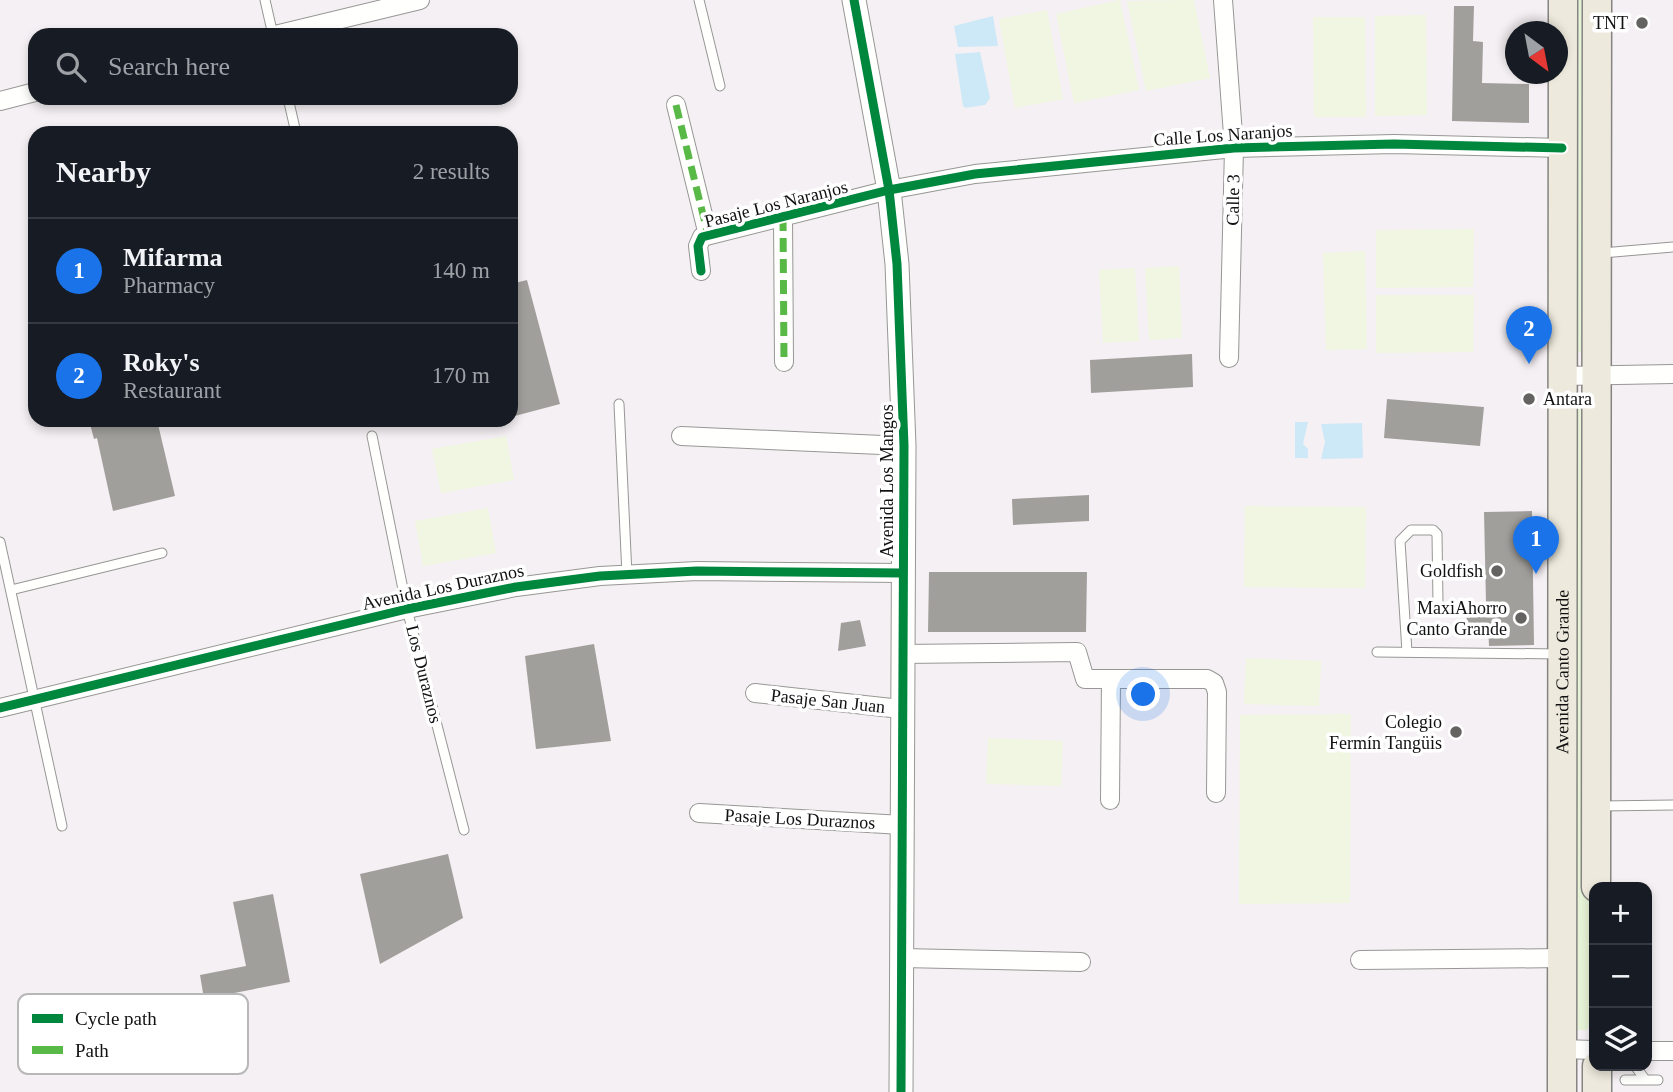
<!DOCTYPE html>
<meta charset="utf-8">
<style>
body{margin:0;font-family:"Times New Roman",serif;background:#20242c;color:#f1f3f6}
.controls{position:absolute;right:21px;bottom:21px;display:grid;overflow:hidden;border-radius:14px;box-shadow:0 4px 10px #0003}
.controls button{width:63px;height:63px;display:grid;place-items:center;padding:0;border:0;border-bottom:2px solid #363941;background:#171b24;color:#f1f3f6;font:35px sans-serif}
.compass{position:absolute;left:1505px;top:21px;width:63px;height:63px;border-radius:50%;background:#171b24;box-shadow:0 4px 10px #0003;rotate:148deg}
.you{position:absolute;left:1144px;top:695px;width:24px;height:24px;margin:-18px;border:5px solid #fff;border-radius:50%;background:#1a73e8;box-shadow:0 0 0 10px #1a73e833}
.badge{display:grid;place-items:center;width:46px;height:46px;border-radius:50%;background:#1a73e8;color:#fff;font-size:23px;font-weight:700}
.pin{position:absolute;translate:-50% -58px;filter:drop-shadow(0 2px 4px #0008)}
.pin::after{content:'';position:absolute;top:37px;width:24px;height:21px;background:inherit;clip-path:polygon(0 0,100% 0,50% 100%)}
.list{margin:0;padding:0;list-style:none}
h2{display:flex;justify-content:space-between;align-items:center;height:91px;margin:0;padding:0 28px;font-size:30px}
h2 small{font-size:23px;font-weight:400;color:#9ea1a6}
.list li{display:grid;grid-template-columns:46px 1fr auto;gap:21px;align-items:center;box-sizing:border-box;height:105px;padding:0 28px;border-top:2px solid #363941}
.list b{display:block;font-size:26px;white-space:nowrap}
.list p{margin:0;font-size:23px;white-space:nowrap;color:#9ea1a6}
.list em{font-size:23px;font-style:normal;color:#9ea1a6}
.icon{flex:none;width:38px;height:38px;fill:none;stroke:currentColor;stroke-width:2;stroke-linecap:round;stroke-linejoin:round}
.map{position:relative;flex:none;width:1673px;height:1092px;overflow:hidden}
.search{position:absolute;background:#171b24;box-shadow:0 4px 10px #0003;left:28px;top:28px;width:490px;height:77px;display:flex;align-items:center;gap:18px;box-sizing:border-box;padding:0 24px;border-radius:21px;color:#9ea1a6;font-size:26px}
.panel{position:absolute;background:#171b24;box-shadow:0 4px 10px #0003;left:28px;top:126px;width:490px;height:301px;border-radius:21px}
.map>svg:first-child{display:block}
.industrial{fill:#f5f0f3;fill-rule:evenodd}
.green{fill:#e7f3d7}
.pitch{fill:#f0f6e1}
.water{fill:#cde8f7}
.building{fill:#a19f9c}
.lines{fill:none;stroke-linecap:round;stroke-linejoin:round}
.service-casing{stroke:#979795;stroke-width:11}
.minor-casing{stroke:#979795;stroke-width:20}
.tertiary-casing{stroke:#979795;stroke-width:25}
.primary-casing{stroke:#858482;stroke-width:31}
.service{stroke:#fffffe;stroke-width:9}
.minor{stroke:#fffffe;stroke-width:18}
.tertiary{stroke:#fffffe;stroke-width:23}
.primary{stroke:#ede9dc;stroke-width:28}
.quiet{stroke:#58b947;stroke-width:7;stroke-dasharray:14 7;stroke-linecap:butt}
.cycleway-casing{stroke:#fff;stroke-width:13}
.cycleway{stroke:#00873e;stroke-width:9}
.poi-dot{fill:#646362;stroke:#fff;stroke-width:2.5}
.labels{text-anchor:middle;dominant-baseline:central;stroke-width:7;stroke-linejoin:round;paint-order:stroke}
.poi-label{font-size:18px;fill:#111;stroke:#fff;text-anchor:end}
.street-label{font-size:18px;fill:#111;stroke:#fff}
.key{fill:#fff;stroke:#b8b8b8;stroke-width:2}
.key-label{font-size:19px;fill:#111}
</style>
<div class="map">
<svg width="1673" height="1092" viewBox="0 0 1673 1092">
<rect width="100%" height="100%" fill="#fdfcf7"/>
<path class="industrial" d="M0,0H1673V1092H0ZM1516,32H1558V74H1516ZM35,35H511V98H35ZM35,133H511V420H35ZM1594,887H1647V1066H1594Z"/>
<g class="green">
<path d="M1573,0H1592L1590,349L1582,353L1575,350Z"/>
<path d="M1586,408L1590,413L1589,1025L1587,1030H1575L1576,409Z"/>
</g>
<g class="pitch">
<path d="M1120,0L1139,90L1074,103L1056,14Z"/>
<path d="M1194,0L1210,78L1146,91L1127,1Z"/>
<path d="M1047,10L1063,99L1015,108L999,19Z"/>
<path d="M1426,15L1427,115L1375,116V16Z"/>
<path d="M1313,17H1365L1366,117H1314Z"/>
<path d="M1474,229L1473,287L1376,288V230Z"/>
<path d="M1365,251L1367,349L1326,350L1323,253Z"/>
<path d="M1179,266L1182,338L1149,340L1145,268Z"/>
<path d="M1135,268L1139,341L1103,343L1099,270Z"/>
<path d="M1376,295H1474L1473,352L1376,353Z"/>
<path d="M506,436L514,480L441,493L432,449Z"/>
<path d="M1245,506L1366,507L1365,588L1244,587Z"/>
<path d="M488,508L496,553L423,566L415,521Z"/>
<path d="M1246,658L1321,661L1319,706L1244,704Z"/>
<path d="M1351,714L1350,903L1239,904L1240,715Z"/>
<path d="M988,738L1063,741L1061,786L986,784Z"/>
</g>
<g class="water">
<path d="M993,16L998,46L958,47L954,26Z"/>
<path d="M980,52L990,98L985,105L966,108L963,106L955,54Z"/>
<path d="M1295,422H1308L1303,444L1308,449V458H1295Z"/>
<path d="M1362,423L1363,458L1321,459L1325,442L1321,424Z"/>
</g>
<g class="building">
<path d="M1454,6H1474L1473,41L1483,42L1482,83L1529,84V123L1452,121Z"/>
<path d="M527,280L560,404L511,417V284Z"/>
<path d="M1192,354L1193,387L1091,393L1090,360Z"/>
<path d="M1387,399L1484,407L1480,446L1384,438Z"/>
<path d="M89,420H157L175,496L113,511L97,438L94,439Z"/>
<path d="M1089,495V521L1013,525L1012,499Z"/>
<path d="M1532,511L1534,645L1489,646L1488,625L1467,626L1466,604L1486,603L1484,512Z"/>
<path d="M929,572H1087L1086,632H928Z"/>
<path d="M860,620L866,646L838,651L841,623Z"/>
<path d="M594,644L611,741L536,749L525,656Z"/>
<path d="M448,854L463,918L380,964L360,874Z"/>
<path d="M273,894L290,982L204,999L200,975L246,966L233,902Z"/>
</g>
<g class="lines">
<g class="service-casing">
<g id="service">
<path d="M265,0L273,35"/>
<path d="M699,0L720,86"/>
<path d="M288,98L296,133"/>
<path d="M1602,253L1673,247"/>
<path d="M619,404L627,575"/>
<path d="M372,436L407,609L464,830"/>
<path d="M0,542L62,826"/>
<path d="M11,590L162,553"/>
<path d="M1377,652L1560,654"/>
<path d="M1407,652L1400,541L1411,530H1433L1437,534L1438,604"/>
<path d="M1601,806L1673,805"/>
<path d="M1635,1066L1644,1078"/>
<path d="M1625,1080H1658"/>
</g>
</g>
<g class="minor-casing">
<g id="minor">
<path d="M1223,0L1234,148L1229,358"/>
<path d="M275,35L420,0"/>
<path d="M0,101L35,92"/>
<path d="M676,105L708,235"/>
<path d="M783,217L784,362"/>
<path d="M701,271L698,246L702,237L889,190L975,174L1234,148L1394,144L1562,148"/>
<path d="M1563,376L1673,374"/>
<path d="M681,436L904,446"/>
<path d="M901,654L1077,652L1085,679H1207L1214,683L1217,692L1216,793"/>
<path d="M755,693L901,709"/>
<path d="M0,708L407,609L516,587L600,576L697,571L902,573"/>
<path d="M1110,800L1111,679"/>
<path d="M699,813L902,825"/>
<path d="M902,958L1081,962"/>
<path d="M1360,960L1562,958"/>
<path d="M1561,1049L1594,1050"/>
<path d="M1647,1051H1673"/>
</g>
</g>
<g class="tertiary-casing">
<path id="tertiary" d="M854,0L889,190L897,264L904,446L901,1092"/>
</g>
<g class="primary-casing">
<g id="primary">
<path d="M1596,887L1597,0"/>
<path d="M1597,1066V1092"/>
<path id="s1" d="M1562,1092L1563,0"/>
</g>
</g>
<use href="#service" class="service"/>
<use href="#minor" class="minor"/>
<use href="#tertiary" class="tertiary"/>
<use href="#primary" class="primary"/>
<g class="quiet">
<path d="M676,105L708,235"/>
<path d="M783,217L784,362"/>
</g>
<g class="cycleway-casing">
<g id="cycleway">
<path d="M854,0L889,190L897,264L904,446L901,1092"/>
<path d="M701,271L698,246L702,237L889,190L975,174L1234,148L1394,144L1562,148"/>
<path d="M0,708L407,609L516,587L600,576L697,571L902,573"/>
</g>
</g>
<use href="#cycleway" class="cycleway"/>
</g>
<g class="poi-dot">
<circle cx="1642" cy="23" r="7"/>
<circle cx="1529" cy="399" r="7"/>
<circle cx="1497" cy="571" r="7"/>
<circle cx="1521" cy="618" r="7"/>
<circle cx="1456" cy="732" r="7"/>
</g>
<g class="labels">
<g class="poi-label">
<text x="1628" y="23">TNT</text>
<text x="1543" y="399" text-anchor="start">Antara</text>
<text x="1483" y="571">Goldfish</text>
<text x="1507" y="608">MaxiAhorro<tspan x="1507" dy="21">Canto Grande</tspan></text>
<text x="1442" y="722">Colegio<tspan x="1442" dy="21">Fermín Tangüis</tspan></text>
</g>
<g class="street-label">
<text transform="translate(1223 135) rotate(-4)">Calle Los Naranjos</text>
<text transform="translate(1233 200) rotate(-89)">Calle 3</text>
<text transform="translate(776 204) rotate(-14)">Pasaje Los Naranjos</text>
<text transform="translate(887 481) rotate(-90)">Avenida Los Mangos</text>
<text transform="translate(443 587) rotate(-12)">Avenida Los Duraznos</text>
<text stroke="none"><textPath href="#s1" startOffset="420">Avenida Canto Grande</textPath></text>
<text transform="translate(424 674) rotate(76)">Los Duraznos</text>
<text transform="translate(828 701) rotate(6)">Pasaje San Juan</text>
<text transform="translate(800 819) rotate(3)">Pasaje Los Duraznos</text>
</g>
</g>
<rect x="18" y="994" width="230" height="80" rx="10" class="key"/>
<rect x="32" y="1014" width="31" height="9" fill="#00873e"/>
<rect x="32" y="1046" width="31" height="8" fill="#58b947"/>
<g class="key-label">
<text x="75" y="1025">Cycle path</text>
<text x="75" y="1057">Path</text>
</g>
</svg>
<div class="controls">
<button>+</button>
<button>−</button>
<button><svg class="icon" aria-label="layers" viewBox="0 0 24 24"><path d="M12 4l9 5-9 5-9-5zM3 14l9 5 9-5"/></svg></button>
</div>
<svg class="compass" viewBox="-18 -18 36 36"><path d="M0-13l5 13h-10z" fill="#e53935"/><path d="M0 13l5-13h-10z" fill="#9ea1a6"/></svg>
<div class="you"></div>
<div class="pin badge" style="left:1536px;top:574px">1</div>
<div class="pin badge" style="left:1529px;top:364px">2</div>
<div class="search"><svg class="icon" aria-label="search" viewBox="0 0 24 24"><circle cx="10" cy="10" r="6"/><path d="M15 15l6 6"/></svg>Search here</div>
<section class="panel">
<h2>Nearby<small>2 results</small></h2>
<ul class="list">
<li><span class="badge">1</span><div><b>Mifarma</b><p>Pharmacy</p></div><em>140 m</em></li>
<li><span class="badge">2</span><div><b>Roky's</b><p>Restaurant</p></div><em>170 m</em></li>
</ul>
</section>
</div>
